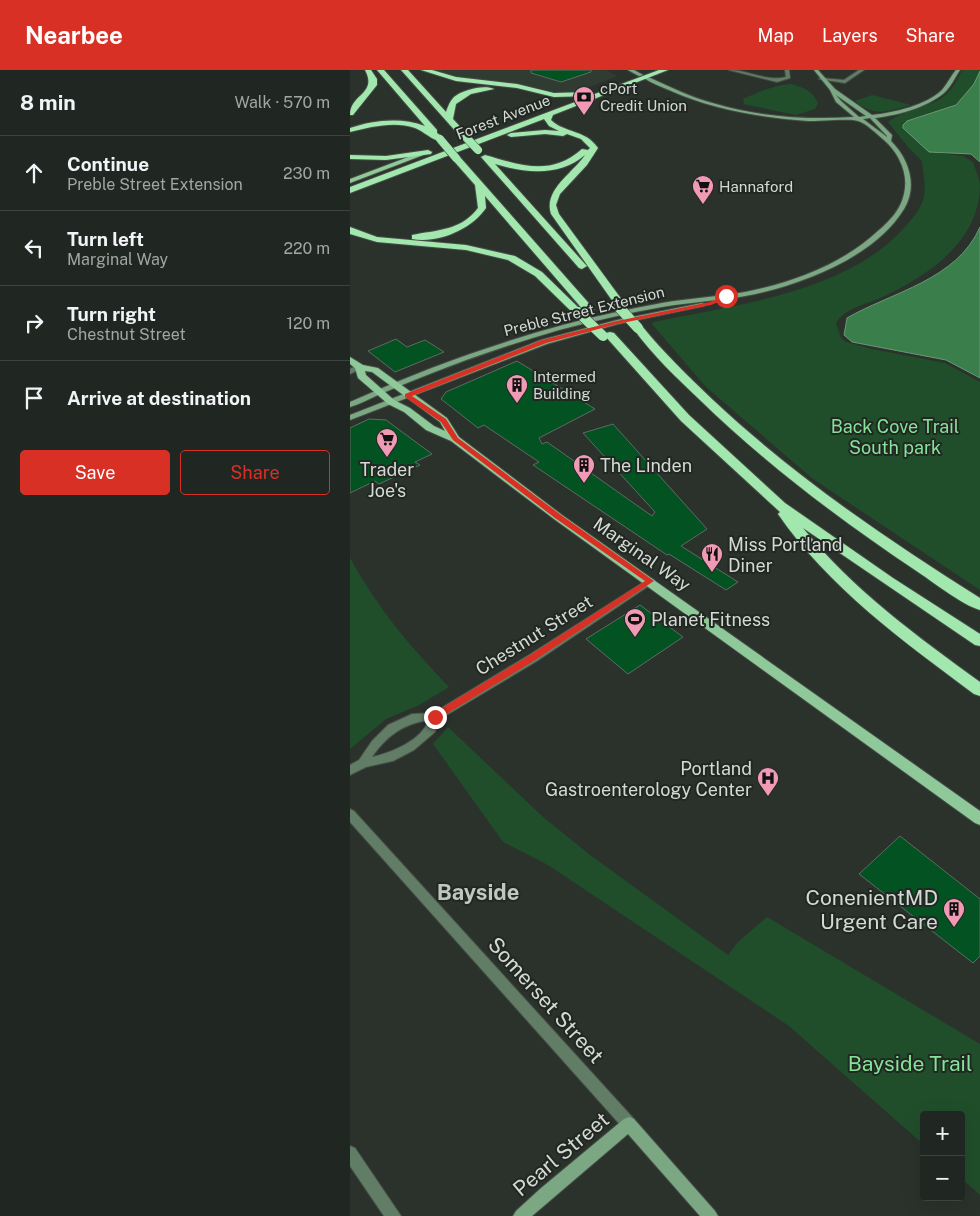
<!DOCTYPE html>
<meta charset="utf-8">
<style>
body{margin:0;font-family:"Public Sans",sans-serif;background:#282e2a;color:#f1f3f6}
.controls{position:absolute;right:15px;bottom:15px;display:grid;overflow:hidden;border-radius:5px;box-shadow:0 5px 20px #0002}
.controls button{width:45px;height:45px;display:grid;place-items:center;padding:0;border:0;border-bottom:1px solid #3d433f;background:#202621;color:#f1f3f6;font:25px sans-serif}
.stop{position:absolute;width:15px;height:15px;margin:-11px;border:4px solid #d93025;border-radius:50%;background:#fff}
.stop.end{background:#d93025;border-color:#fff;box-shadow:0 1px 5px #0008}
.list{margin:0;padding:0;list-style:none}
h2{display:flex;justify-content:space-between;align-items:center;height:65px;margin:0;padding:0 20px;font-size:21px}
h2 small{font-size:16px;font-weight:400;color:#a2a5a5}
.list li{display:grid;grid-template-columns:32px 1fr auto;gap:15px;align-items:center;box-sizing:border-box;height:75px;padding:0 20px;border-top:1px solid #3d433f}
.list b{display:block;font-size:19px;white-space:nowrap}
.list p{margin:0;font-size:16px;white-space:nowrap;color:#a2a5a5}
.list em{font-size:16px;font-style:normal;color:#a2a5a5}
.actions{display:flex;gap:10px;padding:15px 20px}
.actions a{flex:1;padding:11px 0;border:1px solid #d93025;border-radius:5px;text-align:center;font-size:18px;color:#d93025}
.actions .main{background:#d93025;color:#fff}
.icon{flex:none;width:28px;height:28px;fill:none;stroke:currentColor;stroke-width:2;stroke-linecap:round;stroke-linejoin:round}
.map{position:relative;flex:none;width:630px;height:1146px;overflow:hidden}
header{display:flex;align-items:center;gap:30px;box-sizing:border-box;height:70px;padding:0 25px;background:#d93025;color:#fff}
header strong{font-size:24px}
nav{display:flex;gap:28px;margin-inline-start:auto;font-size:18px}
main{display:flex}
aside{flex:1;background:#202621}
.map>svg:first-child{display:block}
.built{fill:#303c32}
.green{fill:#204e2b}
.water{fill:#3a7e4b;stroke:#689975}
.building{fill:#035322;stroke:#616963}
.lines{fill:none;stroke-linecap:round;stroke-linejoin:round}
.street-casing{stroke:#464d47;stroke-width:2}
.secondary-casing{stroke:#464d47;stroke-width:2}
.primary-casing{stroke:#464d47;stroke-width:2}
.highway-casing{stroke:#464d47;stroke-width:2}
.street{fill:#617d65;fill-rule:evenodd}
.secondary{fill:#7ba883;fill-rule:evenodd}
.primary{fill:#8fc999;fill-rule:evenodd}
.highway{fill:#a1e7ae;fill-rule:evenodd}
.highway-bridge-far1-casing{stroke:#464d47;stroke-width:9;stroke-linecap:butt}
.highway-bridge-casing{stroke:#464d47;stroke-width:11;stroke-linecap:butt}
.highway-bridge-far1{stroke:#a1e7ae;stroke-width:8}
.highway-bridge{stroke:#a1e7ae;stroke-width:10}
.route{fill:#d93025}
.labels{text-anchor:middle;dominant-baseline:central;stroke-width:4;stroke-linejoin:round;paint-order:stroke}
.far-poi-label{font-size:15px;fill:#d5d9d6;stroke:#212822;text-anchor:start}
.far-street-label{font-size:15px;fill:#d5d9d6;stroke:#212822}
.park-label{font-size:18px;fill:#85e399;stroke:#212822}
.poi-label{font-size:18px;fill:#d5d9d6;stroke:#212822;text-anchor:start}
.street-label{font-size:18px;fill:#d5d9d6;stroke:#212822}
.near-poi-label{font-size:21px;fill:#d5d9d6;stroke:#212822;text-anchor:end}
.near-street-label{font-size:21px;fill:#d5d9d6;stroke:#212822}
.near-park-label{font-size:21px;fill:#85e399;stroke:#212822}
.near-neighbourhood-label{font-size:22px;font-weight:bold;fill:#bfc8c0;stroke:#212822}
</style>
<header>
<strong>Nearbee</strong>
<nav><a>Map</a><a>Layers</a><a>Share</a></nav>
</header>
<main>
<aside>
<h2>8 min<small>Walk · 570 m</small></h2>
<ul class="list">
<li><svg class="icon" aria-label="ahead" viewBox="0 0 24 24"><path d="M12 20V5M6 11l6-6 6 6"/></svg><div><b>Continue</b><p>Preble Street Extension</p></div><em>230 m</em></li>
<li><svg class="icon" aria-label="left" viewBox="0 0 24 24"><path d="M17 20v-9H6M10 6l-5 5 5 5"/></svg><div><b>Turn left</b><p>Marginal Way</p></div><em>220 m</em></li>
<li><svg class="icon" aria-label="right" viewBox="0 0 24 24"><path d="M7 20v-9h11M14 6l5 5-5 5"/></svg><div><b>Turn right</b><p>Chestnut Street</p></div><em>120 m</em></li>
<li><svg class="icon" aria-label="arrive" viewBox="0 0 24 24"><path d="M6 21V4h12l-3 4 3 4H6"/></svg><div><b>Arrive at destination</b></div></li>
</ul>
<div class="actions"><a class="main">Save</a><a>Share</a></div>
</aside>
<div class="map">
<svg width="630" height="1146" viewBox="0 0 630 1146">
<rect width="100%" height="100%" fill="#2b322c"/>
<path class="built" d="M81,0H256L267,6L227,22L210,23L175,15L114,8Z"/>
<g class="green">
<path d="M612,0H630V92L621,84L580,82L613,86L623,92C625,99 629,107 630,114C630,174 574,208 528,229C513,235 494,239 486,253L491,268L496,272L522,279L595,293L630,312V520L463,409L356,317L302,254L304,252C384,235 496,223 554,158C562,149 572,138 574,126C576,115 573,102 572,91L558,77L538,52C570,30 593,44 612,0Z"/>
<path d="M442,14C454,18 463,21 468,33L465,39L446,45L393,34L394,33L393,29C408,22 425,15 442,14Z"/>
<path d="M522,25L561,35C538,41 525,48 505,31Z"/>
<path d="M0,488C27,537 60,577 99,617L69,635L36,649L0,679Z"/>
<path d="M98,657L192,746L240,785L378,885L387,873L417,847L630,974V1125L611,1108V1045H574V1075L439,956L198,795L153,772L83,674Z"/>
</g>
<g class="water">
<path d="M630,1V92L621,84L579,82L553,58V55L557,51L606,35L624,14Z"/>
<path d="M630,157V308L596,290L502,272L494,265L497,248C542,222 607,210 630,157Z"/>
</g>
<g class="building">
<path d="M181,0H241V2L211,12L181,3Z"/>
<path d="M46,269L57,277L75,270L94,282L45,302L18,281Z"/>
<path d="M167,291L245,339L189,368L192,374L197,372L302,446L305,442L233,363L263,354L357,459L331,476L388,512L376,520L319,484L317,485L183,395L189,392L134,355L128,358L91,329L96,322Z"/>
<path d="M19,349L36,350L82,384L65,392L70,395L29,414L25,411L0,423V358Z"/>
<path d="M290,535L333,567L278,604L236,569Z"/>
<path d="M550,766L630,829V886L623,893L509,804Z"/>
</g>
<g class="lines">
<g class="street-casing">
<g id="street">
<path d="M379,0C398,0 417,12 436,7L435,0H439L440,8L427,12Z"/>
<path d="M509,0H514L495,13L469,9L471,8L494,10Z"/>
<path d="M7,295H10L14,297L0,304V299Z"/>
<path d="M300,508L303,509L305,511L303,513L187,591L90,649L85,662L64,680L43,691L16,697L0,705V695L9,690L22,671L38,655L62,644L83,643L179,585ZM74,651H78C72,670 41,683 22,687C35,668 51,655 74,651Z"/>
<path d="M0,739L4,741L284,1049L286,1054L284,1059L279,1061L274,1059L0,752Z"/>
<path d="M0,1076L5,1078L51,1146H34L0,1096Z"/>
</g>
</g>
<g class="secondary-casing">
<g id="secondary">
<path d="M278,0H284L293,5L289,6Z"/>
<path d="M464,0H468L485,19L522,45C543,43 577,35 592,20C597,14 601,6 606,0H610C605,7 601,17 594,23C576,38 548,45 525,48L542,65L541,71C559,89 568,116 554,139C524,188 449,216 395,226C368,231 340,232 312,237C278,243 243,251 209,260C164,273 120,288 77,305C60,312 44,318 28,325C19,329 10,334 0,337V332C69,301 140,275 213,255C246,246 279,239 312,233C340,228 368,227 395,222C442,213 493,194 528,161C540,151 551,139 554,124C559,104 549,83 534,70C528,65 516,53 508,51C502,48 468,51 458,51C409,47 364,40 319,20C310,16 301,13 294,8L298,7C320,17 342,28 366,34C410,47 458,50 504,47L486,32L480,20ZM486,25L516,46L509,47L491,31ZM520,48L537,66V67L513,49Z"/>
<path d="M352,233L354,234V236L268,254L197,274L0,350V345L191,270L267,250Z"/>
<path d="M279,1047L284,1049L365,1141L368,1146H350L278,1064L182,1146H163L166,1141L190,1119L274,1049Z"/>
</g>
</g>
<g class="primary-casing">
<g id="primary">
<path d="M74,81L77,83L76,84L0,113V109Z"/>
<path d="M0,287L13,295L28,298L97,348L109,367L212,445L630,741V755L625,753L204,449L101,371L76,360L54,342L38,334L8,308L5,298L0,294ZM15,301L22,302L90,352L95,361L84,356L60,338L44,330L16,305Z"/>
</g>
</g>
<g class="highway-casing">
<g id="highway">
<path d="M15,0H21L27,9V15L3,45H0C0,24 28,24 15,0Z"/>
<path d="M27,0H34L87,60V63L93,67V71C83,72 74,61 65,58C44,51 21,57 0,62V58C24,50 51,47 75,56Z"/>
<path d="M51,0H58L96,42C98,36 100,31 104,27C112,20 135,14 144,19L121,24L106,34L103,49L115,62L111,64H108Z"/>
<path d="M71,0H82L106,7L167,14L204,23L239,22H242V25L309,0H318L203,45L201,50C216,64 235,59 248,78L237,95L210,124L206,135L209,144L275,234L274,236H266L201,144C193,120 223,103 235,85C210,107 175,103 145,94L235,194L237,196L232,199L229,198L131,87L135,85C171,95 200,107 232,79L238,80L240,78L231,69L217,64L213,66L195,64L161,67L157,65L161,63L195,60L209,61L199,56L194,49L0,123V117L241,26L204,27L167,18L106,11Z"/>
<path d="M78,80L82,82L81,84L36,90L0,89V85L36,86Z"/>
<path d="M103,86H109L243,238L244,240L243,242H235L135,126L136,138C122,159 88,174 62,169V165C86,160 111,161 128,138L125,115L103,90Z"/>
<path d="M0,157L27,167L116,175L165,186L192,202L233,242L228,245L224,244L185,206L158,190L116,180L27,172L0,164Z"/>
<path d="M288,255L292,256C313,282 338,306 363,330C444,406 536,469 630,528V540C612,535 582,511 565,500C489,449 416,394 350,330C327,308 302,285 283,258Z"/>
<path d="M260,262L264,263L339,345L435,433L543,508L630,564V576L625,575L453,458C502,519 568,567 630,612V626L624,624C554,572 478,517 428,444L430,442L331,351L256,267L255,265L256,263Z"/>
</g>
</g>
<use href="#street" class="street"/>
<use href="#secondary" class="secondary"/>
<use href="#primary" class="primary"/>
<use href="#highway" class="highway"/>
<g class="highway-bridge-far1-casing">
<g id="highway-bridge-far1">
<path d="M111,62L128,80"/>
<path d="M90,69L106,88"/>
</g>
</g>
<g class="highway-bridge-casing">
<g id="highway-bridge">
<path d="M266,234L288,258"/>
<path d="M228,242L253,266"/>
</g>
</g>
<use href="#highway-bridge-far1" class="highway-bridge-far1"/>
<use href="#highway-bridge" class="highway-bridge"/>
</g>
<path class="route" d="M376,225L378,228L361,235L267,254L196,273L62,326L96,349L108,368L211,445L304,511L185,590L88,649H82V644L180,585L295,511L205,448L103,370L91,352L55,327V324L192,270L267,251L360,232Z"/>
<defs>
<g id="bank-pin" transform="scale(1.125)"><path d="M0 17L-7.5 6A9.5 9.5 0 1 1 7.5 6Z" fill="#f09ab5" stroke="#212822"/><path d="M-6-4H6V4H-6ZM0-2.3a2.3 2.3 0 1 0 0 4.6a2.3 2.3 0 1 0 0-4.6Z" fill="#111"/></g>
<g id="supermarket-pin" transform="scale(1.125)"><path d="M0 17L-7.5 6A9.5 9.5 0 1 1 7.5 6Z" fill="#f09ab5" stroke="#212822"/><path d="M-6-5.5h2.5l.6 2H6L4.5 2H-2.5L-4.4-4H-6ZM-1.5 3.2a1.3 1.3 0 1 0 .1 0ZM3 3.2a1.3 1.3 0 1 0 .1 0Z" fill="#111"/></g>
<g id="building-pin" transform="scale(1.125)"><path d="M0 17L-7.5 6A9.5 9.5 0 1 1 7.5 6Z" fill="#f09ab5" stroke="#212822"/><path d="M-4-6H4V6H1V3H-1V6H-4ZM-2.5-4.3h1.7v1.8h-1.7ZM.8-4.3h1.7v1.8H.8ZM-2.5-1h1.7V.8h-1.7ZM.8-1h1.7V.8H.8Z" fill="#111"/></g>
<g id="restaurant-pin" transform="scale(1.125)"><path d="M0 17L-7.5 6A9.5 9.5 0 1 1 7.5 6Z" fill="#f09ab5" stroke="#212822"/><path d="M-5-6h1v4h1v-4h1v4h1v-4h1v5L-1.5 .5V6h-2V.5L-5-1ZM5-6V6H3V1.5H1.5Q1.5-4 5-6Z" fill="#111"/></g>
<g id="stadium-pin" transform="scale(1.125)"><path d="M0 17L-7.5 6A9.5 9.5 0 1 1 7.5 6Z" fill="#f09ab5" stroke="#212822"/><path d="M0-5a6.5 5 0 1 0 0 10a6.5 5 0 1 0 0-10ZM-3.5-1.8h7v3.6h-7Z" fill="#111"/></g>
<g id="hospital-pin" transform="scale(1.125)"><path d="M0 17L-7.5 6A9.5 9.5 0 1 1 7.5 6Z" fill="#f09ab5" stroke="#212822"/><path d="M-5-5h3v3.5h4V-5h3V5h-3V1.5h-4V5h-3Z" fill="#111"/></g>
</defs>
<g fill-rule="evenodd">
<use href="#bank-pin" x="234" y="27"/>
<use href="#supermarket-pin" x="353" y="116"/>
<use href="#building-pin" x="167" y="315"/>
<use href="#supermarket-pin" x="37" y="369"/>
<use href="#building-pin" x="234" y="395"/>
<use href="#restaurant-pin" x="362" y="484"/>
<use href="#stadium-pin" x="285" y="549"/>
<use href="#hospital-pin" x="418" y="708"/>
<use href="#building-pin" x="604" y="839"/>
</g>
<g class="labels">
<g class="far-poi-label">
<text x="250" y="18">cPort<tspan x="250" dy="17">Credit Union</tspan></text>
<text x="369" y="116">Hannaford</text>
<text x="183" y="306">Intermed<tspan x="183" dy="17">Building</tspan></text>
</g>
<g class="far-street-label">
<text transform="translate(153 47) rotate(-21)">Forest Avenue</text>
<text transform="translate(234 241) rotate(-14)">Preble Street Extension</text>
</g>
<g class="park-label">
<text x="545" y="356">Back Cove Trail<tspan x="545" dy="21">South park</tspan></text>
</g>
<g class="poi-label">
<text x="250" y="395">The Linden</text>
<text x="37" y="399" text-anchor="middle">Trader<tspan x="37" dy="21">Joe's</tspan></text>
<text x="378" y="474">Miss Portland<tspan x="378" dy="21">Diner</tspan></text>
<text x="301" y="549">Planet Fitness</text>
<text x="402" y="698" text-anchor="end">Portland<tspan x="402" dy="21">Gastroenterology Center</tspan></text>
</g>
<g class="street-label">
<text transform="translate(292 484) rotate(35)">Marginal Way</text>
<text transform="translate(184 565) rotate(-32)">Chestnut Street</text>
</g>
<g class="near-poi-label">
<text x="588" y="827">ConenientMD<tspan x="588" dy="24">Urgent Care</tspan></text>
</g>
<g class="near-street-label">
<text transform="translate(196 930) rotate(48)">Somerset Street</text>
<text transform="translate(211 1084) rotate(-40)">Pearl Street</text>
</g>
<g class="near-park-label">
<text x="560" y="993">Bayside Trail</text>
</g>
<g class="near-neighbourhood-label">
<text x="128" y="822">Bayside</text>
</g>
</g>
</svg>
<div class="controls">
<button>+</button>
<button>−</button>
</div>
<div class="stop" style="left:376px;top:226px"></div>
<div class="stop end" style="left:85px;top:647px"></div>
</div>
</main>
